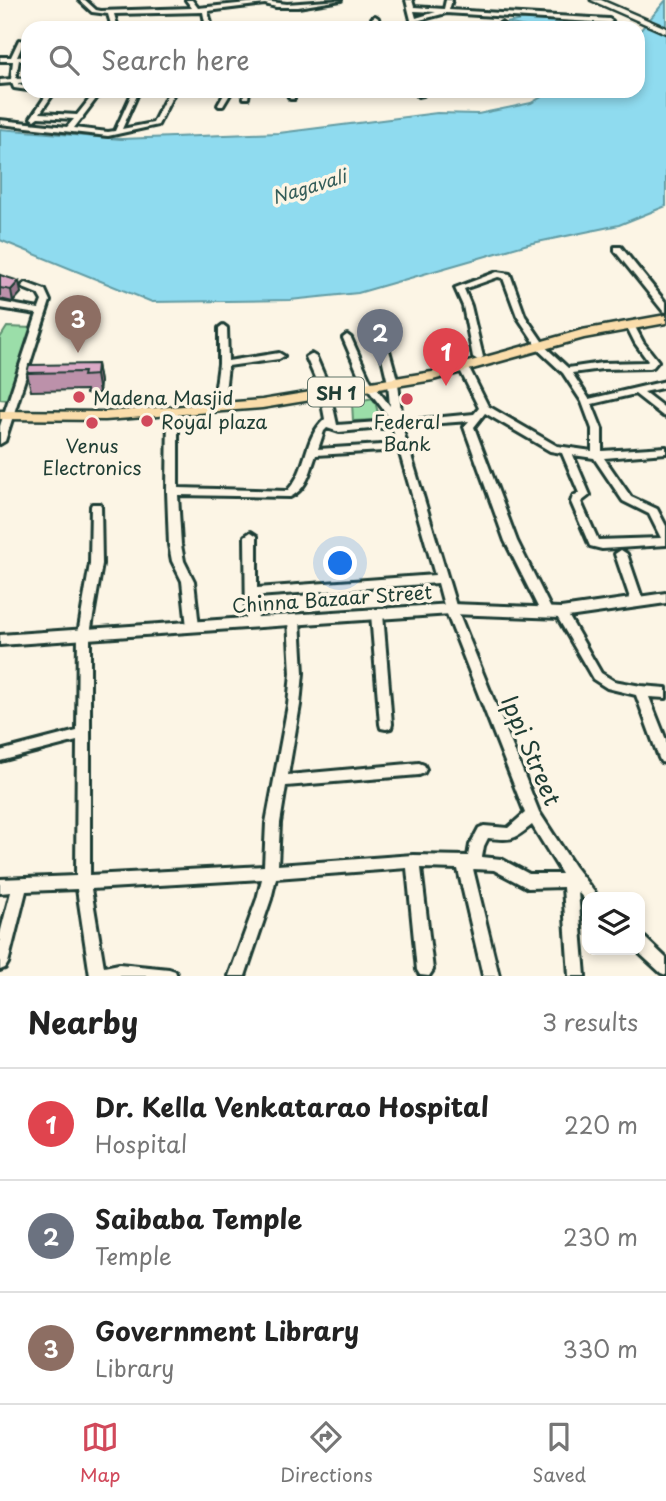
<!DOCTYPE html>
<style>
body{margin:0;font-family:"Playpen Sans",sans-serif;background:#f2f2f2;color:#222}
.controls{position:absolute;right:21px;bottom:21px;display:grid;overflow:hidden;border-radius:14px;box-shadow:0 4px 10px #0003}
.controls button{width:63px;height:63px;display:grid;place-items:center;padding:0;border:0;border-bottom:2px solid #e0e0e0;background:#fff;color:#222;font:35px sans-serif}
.you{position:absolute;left:341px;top:564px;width:24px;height:24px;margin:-18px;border:5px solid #fff;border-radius:50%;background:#1a73e8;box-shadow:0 0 0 10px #1a73e833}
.badge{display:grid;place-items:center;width:46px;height:46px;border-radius:50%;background:#d1495b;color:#fff;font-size:23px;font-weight:700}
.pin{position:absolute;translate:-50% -58px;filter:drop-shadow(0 2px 4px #0008)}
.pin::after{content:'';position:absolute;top:37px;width:24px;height:21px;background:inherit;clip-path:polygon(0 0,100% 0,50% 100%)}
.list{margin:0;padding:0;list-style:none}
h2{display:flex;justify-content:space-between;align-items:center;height:91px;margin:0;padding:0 28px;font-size:30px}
h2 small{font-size:23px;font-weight:400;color:#767676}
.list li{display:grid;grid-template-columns:46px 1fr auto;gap:21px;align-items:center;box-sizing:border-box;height:112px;padding:0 28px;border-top:2px solid #e0e0e0}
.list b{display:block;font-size:26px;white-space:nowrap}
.list p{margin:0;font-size:23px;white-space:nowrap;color:#767676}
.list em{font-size:23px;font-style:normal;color:#767676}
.icon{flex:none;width:38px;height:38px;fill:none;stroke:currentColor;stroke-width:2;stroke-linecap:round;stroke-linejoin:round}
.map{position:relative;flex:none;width:666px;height:976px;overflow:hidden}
.search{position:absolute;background:#fff;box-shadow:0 4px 10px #0003;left:21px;right:21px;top:21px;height:77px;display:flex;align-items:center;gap:18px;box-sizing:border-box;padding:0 24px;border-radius:21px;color:#767676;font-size:26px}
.sheet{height:427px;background:#fff}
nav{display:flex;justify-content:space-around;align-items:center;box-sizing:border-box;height:98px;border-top:2px solid #e0e0e0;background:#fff;font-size:19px;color:#767676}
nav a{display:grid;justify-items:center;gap:4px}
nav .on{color:#d1495b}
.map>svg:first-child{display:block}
.green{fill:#9bdea9;stroke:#5d8e6e;stroke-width:2}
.water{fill:#8fdbef;stroke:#629ca4;stroke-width:2}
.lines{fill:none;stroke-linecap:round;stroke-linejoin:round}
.minor-casing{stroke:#1f3d34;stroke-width:6}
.tertiary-casing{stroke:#1f3d34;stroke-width:6}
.secondary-casing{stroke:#1f3d34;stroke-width:5}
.primary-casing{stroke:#1f3d34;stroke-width:5}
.minor{fill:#fcf5e5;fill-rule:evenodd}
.tertiary{fill:#fcf5e5;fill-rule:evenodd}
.secondary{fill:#fcf5e5;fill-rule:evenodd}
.primary{fill:#faddab;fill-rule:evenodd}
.wall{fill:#bc91aa;stroke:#1f3d34;stroke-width:2}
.shaded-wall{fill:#99768b;stroke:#1f3d34;stroke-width:2}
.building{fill:#dba9c6;stroke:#1f3d34;stroke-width:2}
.poi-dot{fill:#d1495b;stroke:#fcf5e5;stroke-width:2.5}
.labels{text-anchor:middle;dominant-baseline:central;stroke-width:7;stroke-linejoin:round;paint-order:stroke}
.far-water-label{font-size:18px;font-style:italic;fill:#355d59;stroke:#fcf5e5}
.shield{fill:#fcf5e5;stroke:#617469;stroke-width:2}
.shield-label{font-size:18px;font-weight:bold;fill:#1f3d34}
.poi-label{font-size:19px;fill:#1f3d34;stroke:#fcf5e5;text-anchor:start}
.street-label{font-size:19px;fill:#1f3d34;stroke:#fcf5e5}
.near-street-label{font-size:23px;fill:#1f3d34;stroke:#fcf5e5}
</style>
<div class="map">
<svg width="666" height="976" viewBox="0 0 666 976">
<rect width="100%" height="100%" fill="#fcf5e5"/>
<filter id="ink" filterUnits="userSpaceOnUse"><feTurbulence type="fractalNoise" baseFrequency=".0143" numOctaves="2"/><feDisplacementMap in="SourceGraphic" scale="14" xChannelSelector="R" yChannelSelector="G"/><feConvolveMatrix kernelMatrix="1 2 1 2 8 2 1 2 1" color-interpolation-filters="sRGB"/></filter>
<g filter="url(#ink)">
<g class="green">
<path d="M7,327L32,328L9,400L0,399V338Z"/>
<path d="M374,398L380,420L353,421L352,402Z"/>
</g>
<g class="water">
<path d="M666,0V206L619,225L528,244L358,293L290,300L152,302L0,240V129L121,139L279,133L437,113L478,114L531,103L552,91H638V33Z"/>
<path d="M537,17L620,23L614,28H531L506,23Z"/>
</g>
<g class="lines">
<g class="minor-casing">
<g id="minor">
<path d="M79,0H85L96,10L101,11L192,8L186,0H192L198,8L258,2L255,0L287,4L341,0L298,7H276L265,4L208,11L212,28H206L203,12L114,14L118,28H112L108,14L92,12Z"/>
<path d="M406,0H412L414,7L444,9L446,0H452L449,10L609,19L612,21L609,23L446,13L416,21L413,27L401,28L409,25L411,20ZM414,11L436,12L416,18Z"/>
<path d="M375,16L378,18L381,28H375L372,18Z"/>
<path d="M501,23L504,25L501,28H495Z"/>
<path d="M19,40L24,41L17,57L28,56V60H19L16,77L17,79L28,78V82L18,83L19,85L28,86V90L14,88L12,83L0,84V80L11,79L13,61H0V57H11Z"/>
<path d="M49,91H55L40,113L77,115L96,91H102L83,116V118L81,119L74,128L108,132L115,131L133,91H139L122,129L153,123L169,91H175L158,125L108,136L0,124V120L67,127L74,119L38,117L34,120L31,118Z"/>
<path d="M226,91H232L223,106H219L218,105Z"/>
<path d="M243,91H249L248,98H244Z"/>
<path d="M286,91H292L294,99H290Z"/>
<path d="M416,91H422L423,95L418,96Z"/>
<path d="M615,247H621L666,303V312L663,311L615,251Z"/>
<path d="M497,272L510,274L525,316L542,341L541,343L568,368L602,363L647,362L648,361L635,343L626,325L630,322L633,323L643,342L658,361L653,367L650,368L602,369L572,373L589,399L666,381V387L644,392L666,409V417L663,416L635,394L592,404L602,429V451L666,447V453L604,458L631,497L657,509L666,526V545L602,549L590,546L571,502L573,496L579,493L562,453L550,451L485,413L474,427L517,541L553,613L551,616H543L541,613L505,541L464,427L469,421L402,426L407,445L410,447L409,449L457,609L539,812L574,866L598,897H587V902L578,892L585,976H569L563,887L528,888L494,870L473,869L499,976H483L458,869L421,868L433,970L429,976L420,975L417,970L407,868L276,878L271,899L245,976H229L257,899L262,879L91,889L104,967L119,964L169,969L175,971L177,976H90L77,889L26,891L8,963L5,968L0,970V934L11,892L0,893V879L76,876L77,741L0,761V751L77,731L78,634L90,564L91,506L92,504H100L101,506L102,564L90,634V875L264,866L266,823L288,705L291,673L288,620L290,617H298L300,620L303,673L300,705L288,775L419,763L424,765L426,769L424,773L419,775L286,786L280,823L278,865L413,855L468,856L470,845L479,828L484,826L508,828L525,813L445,609L438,583L257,596L258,624L256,627H248L246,624L245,536L251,532L257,536V588L435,575L399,450L316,455C310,472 307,489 290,497L178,495L181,545L184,561L194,581L199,627L197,630H189L187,627L182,581L172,561L169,545L167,491L168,412L170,410H176L178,412V488L287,491C309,469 302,440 325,419L320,393L322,391H328L330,393L337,425L392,421L361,380L343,338L347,335L351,338L370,380L390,406L388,383L376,332L380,329L384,332L398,383L402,421L474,414L479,408L459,368L464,365L469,368L488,406L557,446L592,451V429L582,402L563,373L533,345L535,343L517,316L503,278L498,277L464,289L471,306L483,357L478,360L473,357L463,306L455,288ZM392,427L397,444L318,449L324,431L327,428L339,432ZM573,455L594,458L623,501L649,514L661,538L598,540L581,502L590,495ZM532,825L562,874H529L501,859L482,857L484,846L488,838C513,840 512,841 532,825Z"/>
<path d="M26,283L45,290L50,301L5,441L0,444V426L37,314L0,308V302L39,309L42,301L38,294L23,288L22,286Z"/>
<path d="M223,325L227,328L228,361L279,353L284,356L279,359L228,366L223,408L218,411L213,408L219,364V328Z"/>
<path d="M311,354L316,357L329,387L327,389H321L319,387L306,357Z"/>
<path d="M621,550L627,554L643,601L641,604H633L631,601L615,554Z"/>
<path d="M561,609L565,610L601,673L614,681L641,686L666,688V698L649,697L666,740V763L661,762L659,758L636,695L607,688L593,679L555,613L557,610Z"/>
<path d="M377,610L381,611L383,614L392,724L391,728L386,729L381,728L380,724L371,614L373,611Z"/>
<path d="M640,936L645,938L666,958V975L661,973L636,950H640Z"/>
</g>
</g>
<g class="tertiary-casing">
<path id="tertiary" d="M666,593V603L561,618L451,614L0,645V635L451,604L561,608Z"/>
</g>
<g class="secondary-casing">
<path id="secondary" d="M591,0H601L666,28V33Z"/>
</g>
<g class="primary-casing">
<path id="primary" d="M666,315V323L584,338L433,380L262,408L105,420L0,419V411L105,412L262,400L432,372L582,330Z"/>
</g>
<use href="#minor" class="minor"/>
<use href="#tertiary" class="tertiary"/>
<use href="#secondary" class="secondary"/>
<use href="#primary" class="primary"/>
</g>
<g class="wall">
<path d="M0,275L21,293L13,302L0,299Z"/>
<path d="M97,364L100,382L99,393L86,394V390L31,391L27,373Z"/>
</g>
<g class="shaded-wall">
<path d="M19,281L21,293L13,302L11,290Z"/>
<path d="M97,364L100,382L99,393L96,375Z"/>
</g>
<g class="building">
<path d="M0,275L19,281L11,290L0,288Z"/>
<path d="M97,364L96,375L83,376L84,372L27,373L29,365Z"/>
</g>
</g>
<g class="poi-dot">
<circle cx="79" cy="397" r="7"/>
<circle cx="407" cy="399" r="7"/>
<circle cx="147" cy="421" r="7"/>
<circle cx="92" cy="423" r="7"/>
</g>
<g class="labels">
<g class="far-water-label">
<text transform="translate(309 186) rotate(-17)">Nagavali</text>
</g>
<rect class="shield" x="308" y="377.5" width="56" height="29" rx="5"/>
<g class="shield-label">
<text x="336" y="392">SH 1</text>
</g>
<g class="poi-label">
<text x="93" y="397">Madena Masjid</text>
<text x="161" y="421">Royal plaza</text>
<text x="407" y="421" text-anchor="middle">Federal<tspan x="407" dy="22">Bank</tspan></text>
<text x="92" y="445" text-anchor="middle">Venus<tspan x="92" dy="22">Electronics</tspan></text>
</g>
<g class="street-label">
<text transform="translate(332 598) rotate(-4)">Chinna Bazaar Street</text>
</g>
<g class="near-street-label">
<text transform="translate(532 750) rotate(67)">Ippi Street</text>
</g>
</g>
</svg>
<div class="controls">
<button><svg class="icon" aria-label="layers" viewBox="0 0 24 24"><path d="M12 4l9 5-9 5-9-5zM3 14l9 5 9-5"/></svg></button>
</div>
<div class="you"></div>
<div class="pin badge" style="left:446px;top:386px;background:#e0444e">1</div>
<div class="pin badge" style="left:380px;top:367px;background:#6b7280">2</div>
<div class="pin badge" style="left:78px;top:353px;background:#8d6e63">3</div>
<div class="search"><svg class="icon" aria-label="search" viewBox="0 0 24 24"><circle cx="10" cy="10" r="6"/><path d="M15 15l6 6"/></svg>Search here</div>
</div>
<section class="sheet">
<h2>Nearby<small>3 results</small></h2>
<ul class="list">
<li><span class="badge" style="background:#e0444e">1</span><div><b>Dr. Kella Venkatarao Hospital</b><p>Hospital</p></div><em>220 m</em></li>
<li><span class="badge" style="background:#6b7280">2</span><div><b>Saibaba Temple</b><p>Temple</p></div><em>230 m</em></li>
<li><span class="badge" style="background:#8d6e63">3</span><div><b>Government Library</b><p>Library</p></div><em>330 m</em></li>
</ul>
</section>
<nav>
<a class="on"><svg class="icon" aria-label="map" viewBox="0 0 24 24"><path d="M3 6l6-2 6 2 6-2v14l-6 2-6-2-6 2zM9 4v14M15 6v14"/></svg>Map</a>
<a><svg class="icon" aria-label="directions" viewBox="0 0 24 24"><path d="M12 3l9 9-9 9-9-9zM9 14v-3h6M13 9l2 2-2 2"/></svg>Directions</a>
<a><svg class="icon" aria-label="saved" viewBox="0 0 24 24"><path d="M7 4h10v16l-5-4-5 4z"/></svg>Saved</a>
</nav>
